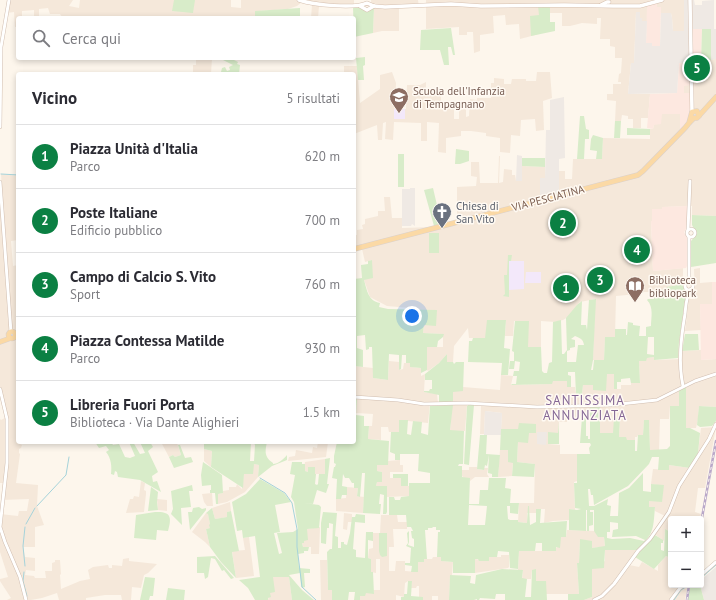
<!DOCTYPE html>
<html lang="it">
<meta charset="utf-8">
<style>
body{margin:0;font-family:"PT Sans",sans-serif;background:#f7f7f7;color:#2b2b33}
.controls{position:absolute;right:12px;bottom:12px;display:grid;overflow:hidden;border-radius:4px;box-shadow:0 2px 6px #0003}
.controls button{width:36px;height:36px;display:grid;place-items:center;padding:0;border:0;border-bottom:1px solid #e1e1e2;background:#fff;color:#2b2b33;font:20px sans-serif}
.you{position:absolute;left:412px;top:316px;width:14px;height:14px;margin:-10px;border:3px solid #fff;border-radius:50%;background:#1a73e8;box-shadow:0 0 0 6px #1a73e833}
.badge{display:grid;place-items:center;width:26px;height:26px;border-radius:50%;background:#0b8043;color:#fff;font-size:13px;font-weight:700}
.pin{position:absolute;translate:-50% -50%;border:2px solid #fff;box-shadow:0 1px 4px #0006}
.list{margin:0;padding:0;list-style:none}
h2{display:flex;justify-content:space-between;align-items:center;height:52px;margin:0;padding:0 16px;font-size:17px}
h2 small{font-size:13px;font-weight:400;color:#7c7c81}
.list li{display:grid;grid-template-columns:26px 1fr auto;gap:12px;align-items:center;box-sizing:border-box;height:64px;padding:0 16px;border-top:1px solid #e1e1e2}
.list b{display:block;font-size:15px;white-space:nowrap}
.list p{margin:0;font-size:13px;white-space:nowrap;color:#7c7c81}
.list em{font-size:13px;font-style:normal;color:#7c7c81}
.icon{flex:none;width:22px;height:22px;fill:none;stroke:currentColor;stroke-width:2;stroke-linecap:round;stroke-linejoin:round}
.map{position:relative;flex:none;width:716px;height:600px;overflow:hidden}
.search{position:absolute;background:#fff;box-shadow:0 2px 6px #0003;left:16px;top:16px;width:340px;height:44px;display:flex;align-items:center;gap:10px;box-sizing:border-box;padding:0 14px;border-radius:4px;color:#7c7c81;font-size:15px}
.panel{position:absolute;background:#fff;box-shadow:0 2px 6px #0003;left:16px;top:72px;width:340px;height:372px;border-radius:4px}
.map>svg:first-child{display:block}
.residential{fill:#f5e8da}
.commercial{fill:#fde8e0}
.industrial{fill:#efe9e4}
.education{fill:#f3e8fa}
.green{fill:#d8ecc9;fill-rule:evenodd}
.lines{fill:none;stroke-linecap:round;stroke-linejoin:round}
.stream{stroke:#a5d3da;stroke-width:1}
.tertiary-casing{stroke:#d1beb0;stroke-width:4}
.secondary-casing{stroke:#d6c0b0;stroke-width:4.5}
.primary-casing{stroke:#dad1cd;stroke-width:5.5}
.tertiary{stroke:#fff;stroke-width:3}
.secondary{stroke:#fff;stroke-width:3.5}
.primary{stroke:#fbd9a5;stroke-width:4.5}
.rail-casing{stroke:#b9a8c9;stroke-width:2.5}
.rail{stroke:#fffaf3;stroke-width:1;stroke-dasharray:3;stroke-linecap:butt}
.labels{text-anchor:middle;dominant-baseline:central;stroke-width:3;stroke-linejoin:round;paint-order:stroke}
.education-label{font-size:11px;fill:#785e54;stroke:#fffaf3;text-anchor:start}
.street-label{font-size:11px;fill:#7a5c4d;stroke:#fffaf3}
.worship-label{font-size:11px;fill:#5b616d;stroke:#fffaf3;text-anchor:start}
.quarter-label{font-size:13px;letter-spacing:1px;fill:#846695;stroke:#fffaf3}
</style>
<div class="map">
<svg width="716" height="600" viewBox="0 0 716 600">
<rect width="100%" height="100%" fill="#fdf6ec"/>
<g class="residential">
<path d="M10,0H73L69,6L79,8L80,0H231V7L241,8V0H354V7L319,6L318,18H311L312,5L302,2L297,6L288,9L259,11L258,18H63L60,14H50L48,8L39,9V18H34V10L22,11V18H18V27H15L14,12L7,13Z"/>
<path d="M371,0H418L419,7H399V31H382L373,33L374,8L372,9Z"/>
<path d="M426,0H684L685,31H673L672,18L671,13H661V8L647,5V21H641L636,12L634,63H631L628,94H650L648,118H641V128H633V119H628V116L622,115L621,121H615L616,101L607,100V94H613V84H621V82H618L619,74L621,73L622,58H615V47L610,46V39H600L601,18H597V24L582,23L570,26H562V13H550V7L539,34L520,39L519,24L506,25L505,15L493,16L494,33L480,35V51L474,53L473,32H467V35H459V27L426,29Z"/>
<path d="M196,58H212L211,74H193V65H196Z"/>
<path d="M716,59V216L692,215V206L663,207L662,209L651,222L653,271L683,268V284L667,287V292H644L637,294L616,296L615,337L605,338L604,360H593L595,299L580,302L568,317L563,320L555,322L541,321V347H528V321H514L513,336H505L506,320L485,338H469L468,328L454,346L453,362H447V354L439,363L428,371L427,370V347H443V334L423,333L424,325L437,310H414L411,308L387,306L370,297L364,280L372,260L365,262L362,249L354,250V235H357V230L363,229L362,225L365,224V219L378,216V211H385L384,197H390L392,218H402V228L433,227L457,220V187L476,186L477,177L471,176V162H479L480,183H498L499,156H500L499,183L503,182L504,169L512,170V175H515L516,181H522V166L545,167V178H541L558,194L559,171H565V179H572L573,159H602L603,138L650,139V129H653L654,125L661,114H680V130L684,85H690V62Z"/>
<path d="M344,66H357L360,103L380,89V75L392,72L396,83L395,109H406L407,85H420L426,82V90H441V102H454V119H459V101H464L466,109V117L469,116L470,99L477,100V98H491V83H494V78L504,79V84H511L512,79H526V81H536L537,72H550L552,98L543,101L544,130L536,131L535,119L521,120L520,136L511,135L510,153L500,152V138L486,136V133L471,131H461V136L446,138V153L438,152L439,123L427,122V141H421V123L394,122L393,140L385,139L386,122L383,123L382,140H378L377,125L354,134V74H344Z"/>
<path d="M1,174L18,176V240L11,241L13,266L18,265V442H20V444L22,445L21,448L19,449V453L20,454L16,483L38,485L37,506L44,525L35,527V547H23L25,557L35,558V571L26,570L25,575L34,576L35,578H46L45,571H52V563L55,562V560H60L61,574L60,575L61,589L80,581L90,579L88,570L93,567L108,565L109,568H112V565L122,566L123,559L129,558V561L157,564L148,573L144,575L141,588L132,587L131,600H122L121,595H105L86,598V600H59L57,593L42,598L31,600H7L11,598L0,581V579L8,577L0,552V514L18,516L19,511H27L29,499L2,500L3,483H0V419L1,420L5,418V414L0,396V211H3Z"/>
<path d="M700,268V283L712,282V304H700L701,330L685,331L689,299H695L694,269Z"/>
<path d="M701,350V360L716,359V407L699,406L698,419L696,428H686V407L670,406L669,419H660L659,450H650L649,420H644L643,435H638L637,437H635V440H626L619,437L620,418L613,433H600V407H590V416L570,417V419L567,420V422H559L558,433L548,444L560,445V454H577V481L574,482L575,510L569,509V520L553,521L544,523L545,509H536V513H527V523L518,522L519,503H534L535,464L517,462L518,442H528L519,423V429H501L502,413L485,411L484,434H480L481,406L467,405L465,431H450L453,391H463V387L500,390L501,375L513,376L511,385L552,384V381H567L568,387H575L576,395L582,394L583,385H593V390L607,374H614V389H621V385H631V383H640L639,361L646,358L654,357L655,360L682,359V351Z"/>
<path d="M389,361L399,362V370L403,369L404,363H410L411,367L421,368V376L425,374L424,392L437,394L438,403H430L428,423L399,420V432H389L388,427H381V440L368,439L369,426H372L373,414L356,413L357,400L354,399V366L373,368V378L388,380Z"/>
<path d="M716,427L705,488H698L695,512L701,514L700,519H671V533L667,530L665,529L664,541L653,533L665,516L655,511V507H649V501L664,486L651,484L653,469L668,470L669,465L690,468L698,453L701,428Z"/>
<path d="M161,442L177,443L181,455L175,457L173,455L169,457Z"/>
<path d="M318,442H328L326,457L288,461L289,457L295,456L296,450L312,453L313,447L317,448Z"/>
<path d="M204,449L212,451L211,467L204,461Z"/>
<path d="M500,450H508L513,462L512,476L498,477Z"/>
<path d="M325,459V474H315V467L308,472L304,471L305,462Z"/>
<path d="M400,460V465H403V472H390V478H401V486H409V496L386,497L376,486L377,482H382V472L377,471V465H388V461Z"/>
<path d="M254,464L259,465L258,477L245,492L227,502L218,504V494L223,493V491L229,490V487H236L237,484L242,489L244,474Z"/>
<path d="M469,467H477V469L484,470V468H488L487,474L489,477H475L470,481L469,478H464L462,476V470H469Z"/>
<path d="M141,481L145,483L144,490L146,491V494L144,512L126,513L130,499H133L134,496L139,497Z"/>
<path d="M347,487L358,488L357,496L364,497L363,513L336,511V499L346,498Z"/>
<path d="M212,493L213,506H207L204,502L202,494Z"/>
<path d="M157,499L167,500V511L158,510Z"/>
<path d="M230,502L231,511L227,512L228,517L215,519L212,508Z"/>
<path d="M206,513H208L210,524V528L206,529L210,547L205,542L192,532Z"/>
<path d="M344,513L352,514V522H348L347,530L343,529Z"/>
<path d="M381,515H397L398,522H407V529H393L394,547H389V571H395L396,561H405V571L417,572L418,562L424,559H432L433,557H442V561L453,562L452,575L450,576L449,600H438V596H432V600H423V597H419V586H417L416,588H411L412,581H408L405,583L404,597L396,595V600H360V596L365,593H374L373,590H380V559H376V573L371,572V559L368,558L369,549L373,548V533H380Z"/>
<path d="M320,527L319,554H311V547H303L302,543L307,529Z"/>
<path d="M567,530L595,531L604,537L605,547L592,548L580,539L579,563H577L579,594H546L536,581L532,570L531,579H522L523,571L518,570L519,551H555L561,537H566Z"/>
<path d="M249,537L254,576L236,578L232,551L245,550L243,538Z"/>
<path d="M641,549L629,565L639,567L642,562L658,571V565L666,556L671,558V585H688L685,600H584L592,597V569L605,561V550Z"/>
<path d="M501,555H509V567L508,568L475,573V559L489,561V557H501Z"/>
<path d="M320,560H327L328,589L332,590V600H321Z"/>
<path d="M273,577H289L292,600H268Z"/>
</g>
<g class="commercial">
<path d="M657,3V7H661L660,46H652L646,43L647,5Z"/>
<path d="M688,29H702L701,61L690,62L691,85L684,86V93H691L692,110L688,121L680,131V114H662L661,124L654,125L653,129L647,128L650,94L677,93L679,63L690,62Z"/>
<path d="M687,206V228L684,232L687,237V266L686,268L653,271L651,221H652V209H662V207Z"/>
<path d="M712,282H716V359L701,360L700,304H712Z"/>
</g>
<g class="industrial">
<path d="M684,0H694L695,5H702V1L714,0V29H716V59L711,60V29H689L690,62L679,63L677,93L628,94L631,63H634L636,12H640V18H642V21H647L646,43H652V46H660L661,13H671L672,18L673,31H684Z"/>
<path d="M564,97L565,158L559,159V194L540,199V178H545L546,130H550V100Z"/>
<path d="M517,155L522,156V181H516Z"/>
<path d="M410,188H415V226L412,224L411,226H402V189H410Z"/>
<path d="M485,411L502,413L501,435H484Z"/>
<path d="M537,432H547L546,445L537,444Z"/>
<path d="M716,567V600H704L700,585H701V580Z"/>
</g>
<g class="education">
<rect x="394" y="109" width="11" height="10"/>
<path d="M509,261H524V289L509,290Z"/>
<path d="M526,272H541V283H525Z"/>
</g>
<g class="green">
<path d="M174,0H195L193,13L172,11Z"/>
<path d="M538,6L550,7V22H555V31L531,36L530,16L539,15Z"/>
<path d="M353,7L361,8L366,12L374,8L373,33L354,37Z"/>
<path d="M300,8V18H255V11Z"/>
<path d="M451,28L455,55H453L451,47H448L449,65H444L440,50H420L421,30Z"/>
<path d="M702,29H711V60L701,61Z"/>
<path d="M365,57V65L363,66L364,80H358L356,58Z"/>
<path d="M224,58H234V60L238,62L237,64L240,65L239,74L221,72L222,68L225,67L227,71L230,70L229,67L233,65L223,60Z"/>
<path d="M580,116H584L586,129L589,130V139H585L584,159H577Z"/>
<path d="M615,121H621L620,138H614Z"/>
<path d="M627,128L650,129V135H627Z"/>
<path d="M593,135L603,138L602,159H596L597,151L590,150L591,139Z"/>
<path d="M456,149L469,151V161L460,164H455Z"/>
<rect x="398" y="154" width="6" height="33"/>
<path d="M522,158H545V167L522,166Z"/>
<path d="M433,188L440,218L439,219L440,224L434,226L424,190Z"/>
<path d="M692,215L716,216V263L691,267V241L696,235V232L692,225Z"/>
<rect x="429" y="233" width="10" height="20"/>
<path d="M508,255H512L511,261H509V297L503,296L505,294L504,275H507Z"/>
<path d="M372,260L373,278L364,280C367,290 368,301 380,303L379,307L388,309L437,310L436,326L424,325L423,333L444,334L443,337L438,341L437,347H427V370L421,373V368L410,367V363H406V355H402L401,369L399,370V355L389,354L388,380L373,378L372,347H369V349L366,350L365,335L357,336V348L363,350V367L354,366L355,353L354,279L362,278L361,265L368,264V261Z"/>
<path d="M608,267V292H593V268Z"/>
<path d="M683,284L686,294L679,342L678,358L654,360V357L647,358L646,361H639L640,383H631L630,378L621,379V382H617V389H614V374H607L606,391L593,390V385H583L582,394L576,395L575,372H568V375L571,376V387H567V381H553L552,384L511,385L512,384H516L517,376H513L514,371H519L520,362L515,361L514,369H509L510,361H514V352L512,351L515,321H529L528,347H541L542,371L544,373H547L549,363L552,362L553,322L561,320L562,354H564L567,350L566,318L577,305L582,301L581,325H586L587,330L589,300L596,299L593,360L591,370H593L594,360H604L605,337H615V329H626V335H627L628,322L633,323V325L640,326L639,336H646V327L651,326C651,318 654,307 647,300L648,299H654V292H661L660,297H664V299H666L667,287ZM575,336C580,338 583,339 584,345H578L576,362H567V351L570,350V348L575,347V340L571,339ZM648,337H654V355L647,354Z"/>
<path d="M487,320H506L504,348L510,349L508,375H501L502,363L468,362L469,341H472L473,338H485Z"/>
<path d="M685,334H698L699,350L682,351Z"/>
<path d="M447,354V362H453L454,364L456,362H464L463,391L453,392V403H439V395L424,392V391H429L430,389H432V380H425V374L439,363Z"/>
<path d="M686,386V428H690L700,433L698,453L690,468L669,465V470H658L659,457H652L649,464L628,486L594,505L593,495H591L590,489H588L589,506H594L608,499L607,505L611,506L610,516H618L619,493L629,488L643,473V491L651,492V484L664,485L662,502L649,501V507H655C653,531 654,533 637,550H605L604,568L592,569V597L584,600H568V594H579L577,563H579L580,539L592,541V548L605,546L604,537H598L594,531V510H590V512H593V525L589,526V531H587V510H586V531L569,530V509L577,510L581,509L575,508L574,483H577V454H590L589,448L591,445L590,443H580L582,417H586V436H588V439H590V407H600V433H613L614,418H620L619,437H626L627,440H635V451H637L638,435H643L644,420H649L650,450L667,449L670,446V406H679V390ZM610,522L618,523V529L613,530L612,537L636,536L645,540L644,541L630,538L612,539L607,538V532H610Z"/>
<path d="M357,399L356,415L364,416V426H369L368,439L389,441L388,465H377V471L382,472V482H377L376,486H387V512L386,514H383L384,495L380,494L379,504H381L380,514L363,513L365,473H362L360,497L357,496L358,488H354V483H352L349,478H345L343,474L342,486L347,487V495H342L341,499H336L337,479L332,478L334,467H335L336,464L334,463V456L337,442H354V400Z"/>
<path d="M453,405L450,430L464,431L463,464H459L458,466H462V477L470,478L469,504H479L480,490H488L489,478H506L505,488L511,489L510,503H519L518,514L510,513V506H507L508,519L510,520H518V522L527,523L528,506H529L530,525L536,522V509H541L540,523L567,521L566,537H561L560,548L556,547V551H542V543H536L535,551H519L518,569L510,568L509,552L498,551L497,557H489V561H479L478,559H475V573H453V562L441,561V557H437L438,532H440V530H436V527H433L432,528H428V530H425L427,559H424V562H418V572H411L412,566L405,565V563H410L411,548L406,546L408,543L407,533L409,531V542L408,545L414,547V539L412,538L411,531H413L411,527H407L406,515H389V497H394L395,500H400L401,497L409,496V483H430V473L418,471L419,454H400V460H395V454L390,452L391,432H399V420H408L407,434L411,435L413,421L422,422L421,433L428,435L430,406ZM469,505L487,506L485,525H468Z"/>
<path d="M468,405H474L469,465L464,464L467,406Z"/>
<path d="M699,406L716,407V421L712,426L700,427L697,425Z"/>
<path d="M559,422V444H548V432L558,433Z"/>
<path d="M519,423L536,424V433H529L528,443L518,442L517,462L535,464L534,477L512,476L513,463L508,462V450H500L501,429H518Z"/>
<path d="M480,435H487L486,454L500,455L498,477H492V474L488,473L489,455L487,466L485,465L484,470L477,469Z"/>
<path d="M95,442H111L113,445L119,444L125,457L130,458L135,456L129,442H133L140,454L145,453L140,442H150L153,447L148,451L158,472L152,476L153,482L157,481L161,492L140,480L118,477L117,472L115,471L114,475L111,474C112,466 111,458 106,452L109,450L106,446L99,448Z"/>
<path d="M204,442L215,443L216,444L220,442H251L250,461H254L255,445L254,443L267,442C265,451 264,457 273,463V464C278,464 284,459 287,455V460L272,466L258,477L259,465L254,464L253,474H244L243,488L211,467L212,451L204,449Z"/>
<path d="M178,445H180L185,458L191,457L193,462L174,468L169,457L173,455L175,457L181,455Z"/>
<path d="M330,458L327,484H329L326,493L317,490L313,504L304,503L319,505L321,507L319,528L307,529L308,540L304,541V543H302L303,547H309L308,551H304V553L298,554L299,568L310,569V573H304L305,587L302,588L301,586L300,573L289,575L302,590L314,600H292L289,577H273L275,592L270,593L271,597L268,598V600H255L248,588L239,580L260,577L255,536L243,538L242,530L237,531L232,502L246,494L260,479L284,493L291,502L275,505L280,532L274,533L279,554L282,553L277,533L293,532L298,529L294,502L291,497L295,475L290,474L292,462H302V464H305V471L308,472V467H315V474H316L315,484L317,485L318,484L319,474H325V459Z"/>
<path d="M203,462L222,475L223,493L218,494V504H216L215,493H210V490H211V485L202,486L201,475Z"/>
<path d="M393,474H408V486H401V478H393Z"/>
<path d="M192,485L193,491H189L191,507L181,508L182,525L171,514L173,509L171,491Z"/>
<path d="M151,487L158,492L157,502L158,510L148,511Z"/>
<path d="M199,507L202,509L206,508V510L190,530L188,512H192L193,508Z"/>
<path d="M212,508L215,519L227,517V512L231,511L239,551L232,552L236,578L221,562L210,547L206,529L210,528L209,525L210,524L208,514L206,513Z"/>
<path d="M155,512C171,511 172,517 168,531L157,530L156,540L134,538L136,515Z"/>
<path d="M323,512L337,513L335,536L338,537V548H341V542H344V544L347,545L350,533L352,517H355L356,514L365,515V523L355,522L353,549L356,550V557L365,558L366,532H373V541L368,540V558L371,559V572H373L374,594L366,593L365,596H360V600H354L355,592H349L348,600H332V590H328L327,552L330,549H332L333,524L329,523V528H327L326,544L321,543V523Z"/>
<path d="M665,529L667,530L671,533V558L666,556L654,569L635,557L655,535L663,540V543H661V550L664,551Z"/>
<path d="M379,533H387V556L382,557L380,555L379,551Z"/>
<path d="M215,556L234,578L231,579L224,570L222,571L215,559L211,558L208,577L205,579L204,573H197V557Z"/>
<path d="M502,569L523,570L522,578L527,579L525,597H531L532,570L536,569V581H546L547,600H502H505V594H496L495,599L480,598L479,600H477V599L474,600H449L450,575L471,576L470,583L475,584L476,575Z"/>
<path d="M145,577L155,578L153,596H150L149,600H140Z"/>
<path d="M408,581H412L411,596L423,597V600H401V597H404V594H407Z"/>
<path d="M690,585H700L704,600H688Z"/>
<path d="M168,588L185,590L184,600H166Z"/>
</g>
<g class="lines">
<g class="stream">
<path d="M1,174L18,175"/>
<path d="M260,478L285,493L292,503L297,529V547L302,587L316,600"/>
<path d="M37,506L66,475L69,457"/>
<path d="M26,524L35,508"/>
<path d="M25,566L23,546L25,527"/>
<path d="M24,572L23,581L27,596"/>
<path d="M701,578L716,565"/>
<path d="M674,600L681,590L689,585"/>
</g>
<g class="tertiary-casing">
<g id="tertiary">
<path d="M0,127L1,47L9,0"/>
<path d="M0,182L11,332"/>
<circle cx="691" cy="233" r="4"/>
<path d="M688,230L690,181"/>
<path d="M689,237V277L691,283"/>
<circle cx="689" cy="286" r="4"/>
<path d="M683,386C678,362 681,338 685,314C686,305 686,296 691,289"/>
<path d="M0,389L7,419V463L0,527L5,542L20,577L26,600"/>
<path d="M354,397L398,400L424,404L466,403L537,407L611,405L657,400L695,381L716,374"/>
<path d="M701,575L716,562"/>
<path d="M594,600L602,596L614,584L638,551L650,539L662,522L669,512L679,486L709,439L716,424"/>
<path d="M671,600L680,588L685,585"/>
</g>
</g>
<g class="secondary-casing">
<g id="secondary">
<path d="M299,0C314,5 354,9 367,3L374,6L385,7L451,4L481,6L564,5L613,6H640L662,0"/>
<path d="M690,0L692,112"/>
<path d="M601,5L607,2H609"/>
<path d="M360,6L367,10L374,6"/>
</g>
</g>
<g class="primary-casing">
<g id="primary">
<path d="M690,122L694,118H697L716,97"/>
<path d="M354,249L638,175L643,171L685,128L689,123L692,112L697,111L699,116"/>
<circle cx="12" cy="335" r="3.5"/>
<path d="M0,342L11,338"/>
</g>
</g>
<use href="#tertiary" class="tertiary"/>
<use href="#secondary" class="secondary"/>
<use href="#primary" class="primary"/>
<g class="rail-casing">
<g id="rail">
<path d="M701,523L716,441"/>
<path d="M687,600L689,585"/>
</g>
</g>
<use href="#rail" class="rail"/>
</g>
<defs>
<g id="school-pin" transform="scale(1)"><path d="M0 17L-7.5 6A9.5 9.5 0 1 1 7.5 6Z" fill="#8d6e63" stroke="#fffaf3"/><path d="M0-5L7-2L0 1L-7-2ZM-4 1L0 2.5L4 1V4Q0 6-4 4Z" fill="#fff"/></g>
<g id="church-pin" transform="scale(1)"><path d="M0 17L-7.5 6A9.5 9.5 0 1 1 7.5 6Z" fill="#6b7280" stroke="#fffaf3"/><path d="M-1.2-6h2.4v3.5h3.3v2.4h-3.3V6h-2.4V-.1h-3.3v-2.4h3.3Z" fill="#fff"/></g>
<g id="library-pin" transform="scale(1)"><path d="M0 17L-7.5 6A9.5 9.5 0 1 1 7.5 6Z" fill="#8d6e63" stroke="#fffaf3"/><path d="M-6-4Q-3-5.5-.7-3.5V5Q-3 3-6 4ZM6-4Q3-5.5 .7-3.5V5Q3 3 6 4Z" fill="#fff"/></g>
</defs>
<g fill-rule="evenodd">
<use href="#school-pin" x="399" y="97"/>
<use href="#church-pin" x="442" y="212"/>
<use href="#library-pin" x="635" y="286"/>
</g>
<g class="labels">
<g class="education-label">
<text x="413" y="91">Scuola dell'Infanzia<tspan x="413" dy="13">di Tempagnano</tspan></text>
<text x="649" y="280">Biblioteca<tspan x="649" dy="13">bibliopark</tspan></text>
</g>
<g class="street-label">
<text transform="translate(548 198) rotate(-15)">VIA PESCIATINA</text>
</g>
<g class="worship-label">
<text x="456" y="206">Chiesa di<tspan x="456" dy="13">San Vito</tspan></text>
</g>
<g class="quarter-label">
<text x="585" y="400">SANTISSIMA<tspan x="585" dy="15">ANNUNZIATA</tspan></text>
</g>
</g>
</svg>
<div class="controls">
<button>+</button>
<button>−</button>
</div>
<div class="you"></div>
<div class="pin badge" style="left:566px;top:288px">1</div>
<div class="pin badge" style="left:563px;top:223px">2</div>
<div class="pin badge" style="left:600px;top:280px">3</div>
<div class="pin badge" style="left:637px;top:250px">4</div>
<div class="pin badge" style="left:697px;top:68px">5</div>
<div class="search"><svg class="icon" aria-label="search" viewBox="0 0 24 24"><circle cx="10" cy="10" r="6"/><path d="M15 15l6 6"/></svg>Cerca qui</div>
<section class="panel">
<h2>Vicino<small>5 risultati</small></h2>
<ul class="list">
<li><span class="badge">1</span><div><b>Piazza Unità d'Italia</b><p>Parco</p></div><em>620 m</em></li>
<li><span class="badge">2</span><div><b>Poste Italiane</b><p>Edificio pubblico</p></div><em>700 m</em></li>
<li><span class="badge">3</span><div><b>Campo di Calcio S. Vito</b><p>Sport</p></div><em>760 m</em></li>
<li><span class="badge">4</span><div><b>Piazza Contessa Matilde</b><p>Parco</p></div><em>930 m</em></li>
<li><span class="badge">5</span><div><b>Libreria Fuori Porta</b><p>Biblioteca · Via Dante Alighieri</p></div><em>1.5 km</em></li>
</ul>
</section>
</div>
